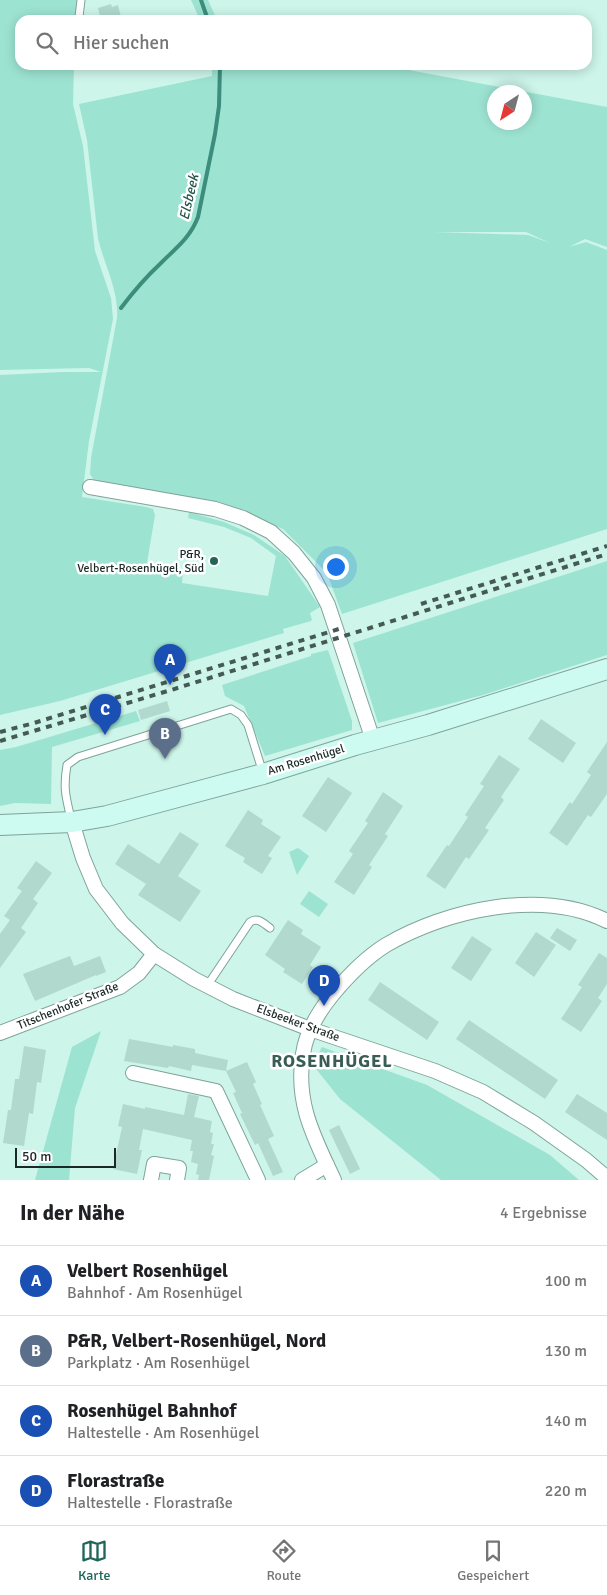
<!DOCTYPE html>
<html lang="de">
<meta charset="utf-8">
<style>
body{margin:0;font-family:Signika,sans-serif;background:#f6f6f6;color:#202124}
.compass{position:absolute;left:487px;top:85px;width:45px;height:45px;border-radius:50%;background:#fff;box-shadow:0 2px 12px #0003;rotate:216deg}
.scale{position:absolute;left:15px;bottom:12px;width:101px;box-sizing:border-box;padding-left:5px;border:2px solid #1a2925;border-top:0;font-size:14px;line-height:18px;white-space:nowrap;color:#1a2925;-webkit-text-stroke:4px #fff;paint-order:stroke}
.you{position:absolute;left:335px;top:566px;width:18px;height:18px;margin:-12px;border:4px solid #fff;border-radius:50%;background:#1a73e8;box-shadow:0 0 0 8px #1a73e833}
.badge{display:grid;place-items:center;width:32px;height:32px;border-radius:50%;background:#206557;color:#fff;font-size:16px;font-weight:700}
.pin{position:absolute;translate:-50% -41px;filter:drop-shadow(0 1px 2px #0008)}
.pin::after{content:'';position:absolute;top:26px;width:18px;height:15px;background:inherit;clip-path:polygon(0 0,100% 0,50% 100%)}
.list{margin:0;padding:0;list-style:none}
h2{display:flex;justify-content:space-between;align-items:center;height:65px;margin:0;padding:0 20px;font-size:21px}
h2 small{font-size:16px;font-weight:400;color:#757577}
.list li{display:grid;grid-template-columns:32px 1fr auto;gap:15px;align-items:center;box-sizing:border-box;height:70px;padding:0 20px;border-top:1px solid #e0e0e0}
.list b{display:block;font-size:19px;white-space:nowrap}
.list p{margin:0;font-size:16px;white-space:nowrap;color:#757577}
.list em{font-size:16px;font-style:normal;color:#757577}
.icon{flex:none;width:28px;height:28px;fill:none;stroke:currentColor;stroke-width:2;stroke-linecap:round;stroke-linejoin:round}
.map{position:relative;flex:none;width:607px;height:1180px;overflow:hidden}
.search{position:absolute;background:#fff;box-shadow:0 2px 12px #0003;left:15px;right:15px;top:15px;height:55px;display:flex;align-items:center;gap:12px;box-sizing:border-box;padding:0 18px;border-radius:15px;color:#757577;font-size:19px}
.sheet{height:345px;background:#fff}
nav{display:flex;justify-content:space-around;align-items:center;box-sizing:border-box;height:70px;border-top:1px solid #e0e0e0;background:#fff;font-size:14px;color:#757577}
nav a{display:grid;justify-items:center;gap:2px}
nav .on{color:#206557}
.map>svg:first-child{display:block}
.green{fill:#9de3d2;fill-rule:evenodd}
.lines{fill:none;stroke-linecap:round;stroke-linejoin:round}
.stream{stroke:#3c8d7c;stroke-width:4}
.building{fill:#b1d9ce}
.lane-casing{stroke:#7ea49a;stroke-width:9}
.street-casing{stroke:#7ea49a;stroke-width:16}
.secondary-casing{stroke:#7ea49a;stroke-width:22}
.lane{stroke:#fff;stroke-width:7}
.street{stroke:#fff;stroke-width:14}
.secondary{stroke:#cdfaf1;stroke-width:20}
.rail{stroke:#455a54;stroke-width:4;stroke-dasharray:6 6;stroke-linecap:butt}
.poi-dot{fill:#206557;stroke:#fff;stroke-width:2}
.labels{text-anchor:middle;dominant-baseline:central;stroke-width:5;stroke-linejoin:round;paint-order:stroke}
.poi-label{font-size:12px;fill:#1a2925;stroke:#fff;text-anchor:end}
.street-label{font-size:12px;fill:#1a2925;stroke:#fff}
.water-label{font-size:14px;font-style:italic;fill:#26554a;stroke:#fff}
.district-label{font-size:18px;font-weight:bold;letter-spacing:1px;fill:#395d54;stroke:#fff}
</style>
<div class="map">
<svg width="607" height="1180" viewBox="0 0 607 1180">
<rect width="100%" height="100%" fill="#cdf5ea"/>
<g class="green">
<path d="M0,0H77L75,20H20V65H74L73,104L83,146L95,251L111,298L113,319L89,441L82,497L146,507L153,509L155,515L147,563L153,567L183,572L182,583L268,596L276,556L251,538L224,527L188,518L189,512L224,522L254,535L285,556L320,607L310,613L312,620L311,621L283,629L284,633L60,701L0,715V375L63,372H101L89,368L0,370Z"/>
<path d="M191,0H208L217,20H200Z"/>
<path d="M212,65H382L607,107V247L585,239L569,247L586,242L607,250V529L342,614L327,573L283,529L200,499L171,496L95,482L90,474L91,458L117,318C119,290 104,265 98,238L87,140L79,104L212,76ZM494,92H524V122H494ZM434,232H526L550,243L528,235Z"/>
<path d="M607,561V655L483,695L378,723L353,643Z"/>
<path d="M328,650L352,721V730L265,756L244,706L225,696L222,685L311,656V654Z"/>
<path d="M136,711L140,721L52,747L51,804L15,803L0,806V750L16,747Z"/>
<path d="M298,848L309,856L297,875L289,852Z"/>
<path d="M309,891L328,904L319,917L300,904Z"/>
<path d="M101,1031L75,1108L69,1180H35L72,1047Z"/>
<path d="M322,1047L427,1085L550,1155L579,1180H441L340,1099L313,1065Z"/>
</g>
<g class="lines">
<g class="stream">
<path d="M201,0L208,20"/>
<path d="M121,308C133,292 146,277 161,263C176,248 190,238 198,217L215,134L219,106L220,65"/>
</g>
</g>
<g class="building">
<path d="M111,4L112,7L118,5L121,17L115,18V20H101L98,8Z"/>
<path d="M167,701L170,711L141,720L138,710Z"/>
<path d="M541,719L576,743L563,763L528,739Z"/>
<path d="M607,742V794L591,817L588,815L567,846L549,833L570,802L572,804L591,775L587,772Z"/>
<path d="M499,755L520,769L501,797L504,800L485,828L489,830L469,859L466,857L445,889L426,876L447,845L449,846L468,817L465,815L484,786L480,784Z"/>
<path d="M328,777L352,793L326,832L302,816Z"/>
<path d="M383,792L403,806L385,834L388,836L369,865L372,867L354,895L334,882L353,854L349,851L368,823L365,821Z"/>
<path d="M248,810L263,820L261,824L281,837L268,856L272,858L262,874L243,862L245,858L225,846Z"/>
<path d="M180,832L199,844L178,876L201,891L180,922L138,895L146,884L115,864L128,844L159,864Z"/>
<path d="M36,861L52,873L33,899L38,903L21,928L26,932L0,968V934L10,920L4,916L22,891L17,888Z"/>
<path d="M288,920L303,930L301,934L321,947L310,965L313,967L302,984L283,972L285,969L265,955Z"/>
<path d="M557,928L577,940L570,951L550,938Z"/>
<path d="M536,932L556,945L534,977L515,963Z"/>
<path d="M472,936L492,949L471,981L451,968Z"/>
<path d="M599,953L607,958V984L598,998L602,1001L581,1032L561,1019L582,987L578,985Z"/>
<path d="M70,956L74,966L100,956L106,972L96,976V975L35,1001L23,974Z"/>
<path d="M380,982L439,1022L427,1040L368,1000Z"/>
<path d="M469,1020L558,1080L545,1099L456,1039Z"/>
<path d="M129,1039L173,1047V1045L195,1049V1053L228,1060L226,1071L192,1065L191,1071L169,1066L168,1068L124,1061Z"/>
<path d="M24,1046L46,1050L41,1083L37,1082L33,1114L29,1113L24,1146L3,1143L8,1110H11L15,1079H19Z"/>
<path d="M247,1062L256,1082L253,1084L262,1104L260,1105L274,1136L268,1139L283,1172L273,1176L258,1143L255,1145L240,1114L242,1113L233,1093L236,1092L226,1071Z"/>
<path d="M188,1094L199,1096L194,1117L212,1121L210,1132L213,1133L211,1144H214L211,1155L214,1156L209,1180H198L199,1175L196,1174L198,1164L191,1162L193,1151H190L192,1140L143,1129L139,1150H142L137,1174L113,1169L122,1127L118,1126L123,1104L145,1109V1107L184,1115Z"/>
<path d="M577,1094L607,1113V1140L565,1112Z"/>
<path d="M339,1125L360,1169L350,1174L329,1130Z"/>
</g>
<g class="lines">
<g class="lane-casing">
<g id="lane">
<path d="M79,17L81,0"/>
<path d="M71,819C66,797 63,789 67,765L78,757L231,709L241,715L248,725L263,773"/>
<path d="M207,986L250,922C258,917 263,923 270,928"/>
</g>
</g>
<g class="street-casing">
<g id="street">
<path d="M90,487L215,509L243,518L271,532L294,553L314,578L328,605L373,740"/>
<path d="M72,822L83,858L96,889L122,923L154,954L194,979L233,999L310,1029L435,1071L483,1092L534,1123L586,1160L607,1178"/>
<path d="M0,1033L120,987L139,973L154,954"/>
<path d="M133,1073L216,1091L258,1180"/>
<path d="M151,1180L154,1164L179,1168L177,1180"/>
<path d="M302,1180L327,1165"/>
<path d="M334,1180C314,1137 295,1103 303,1054C306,1032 319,1011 333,994C348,976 365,958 386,945C445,910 542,888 607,921"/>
</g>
</g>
<g class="secondary-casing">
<path id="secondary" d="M0,825L72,822L107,816L263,774L355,745L428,725L607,669"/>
</g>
<use href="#lane" class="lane"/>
<use href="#street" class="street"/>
<use href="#secondary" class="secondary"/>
<g class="rail">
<path d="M421,604L607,546"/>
<path d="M0,732L34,723L342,628"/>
<path d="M0,741L171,690L607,554"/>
</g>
</g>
<circle class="poi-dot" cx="214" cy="561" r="5"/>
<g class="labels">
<g class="poi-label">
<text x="204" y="554">P&amp;R,<tspan x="204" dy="14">Velbert-Rosenhügel, Süd</tspan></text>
</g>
<g class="street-label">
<text transform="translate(306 760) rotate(-17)">Am Rosenhügel</text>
<text transform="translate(68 1006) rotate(-22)">Titschenhofer Straße</text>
<text transform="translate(298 1023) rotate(20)">Elsbeeker Straße</text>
</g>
<g class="water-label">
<text transform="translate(189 197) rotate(-77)">Elsbeek</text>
</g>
<g class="district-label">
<text x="332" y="1061">ROSENHÜGEL</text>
</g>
</g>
</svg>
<svg class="compass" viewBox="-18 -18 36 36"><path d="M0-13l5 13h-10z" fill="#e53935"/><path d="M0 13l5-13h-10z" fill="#757577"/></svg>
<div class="scale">50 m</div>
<div class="you"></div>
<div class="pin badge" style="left:170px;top:685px;background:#1a4fb4">A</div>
<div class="pin badge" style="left:165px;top:759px;background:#5c6f8a">B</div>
<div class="pin badge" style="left:105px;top:735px;background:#1a4fb4">C</div>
<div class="pin badge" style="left:324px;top:1006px;background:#1a4fb4">D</div>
<div class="search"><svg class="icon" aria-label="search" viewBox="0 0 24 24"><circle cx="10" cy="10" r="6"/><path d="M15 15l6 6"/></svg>Hier suchen</div>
</div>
<section class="sheet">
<h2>In der Nähe<small>4 Ergebnisse</small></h2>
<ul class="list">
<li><span class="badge" style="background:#1a4fb4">A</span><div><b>Velbert Rosenhügel</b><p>Bahnhof · Am Rosenhügel</p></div><em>100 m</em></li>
<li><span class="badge" style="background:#5c6f8a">B</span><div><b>P&amp;R, Velbert-Rosenhügel, Nord</b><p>Parkplatz · Am Rosenhügel</p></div><em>130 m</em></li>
<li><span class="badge" style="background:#1a4fb4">C</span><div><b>Rosenhügel Bahnhof</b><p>Haltestelle · Am Rosenhügel</p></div><em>140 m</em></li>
<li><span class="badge" style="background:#1a4fb4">D</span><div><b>Florastraße</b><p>Haltestelle · Florastraße</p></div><em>220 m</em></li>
</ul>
</section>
<nav>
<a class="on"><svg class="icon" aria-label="map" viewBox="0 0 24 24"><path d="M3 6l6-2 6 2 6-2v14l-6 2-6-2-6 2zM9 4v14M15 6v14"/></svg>Karte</a>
<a><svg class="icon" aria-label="directions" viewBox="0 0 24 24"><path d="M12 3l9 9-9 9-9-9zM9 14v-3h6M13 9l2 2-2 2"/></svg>Route</a>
<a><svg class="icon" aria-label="saved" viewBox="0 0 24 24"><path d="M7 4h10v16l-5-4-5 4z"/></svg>Gespeichert</a>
</nav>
